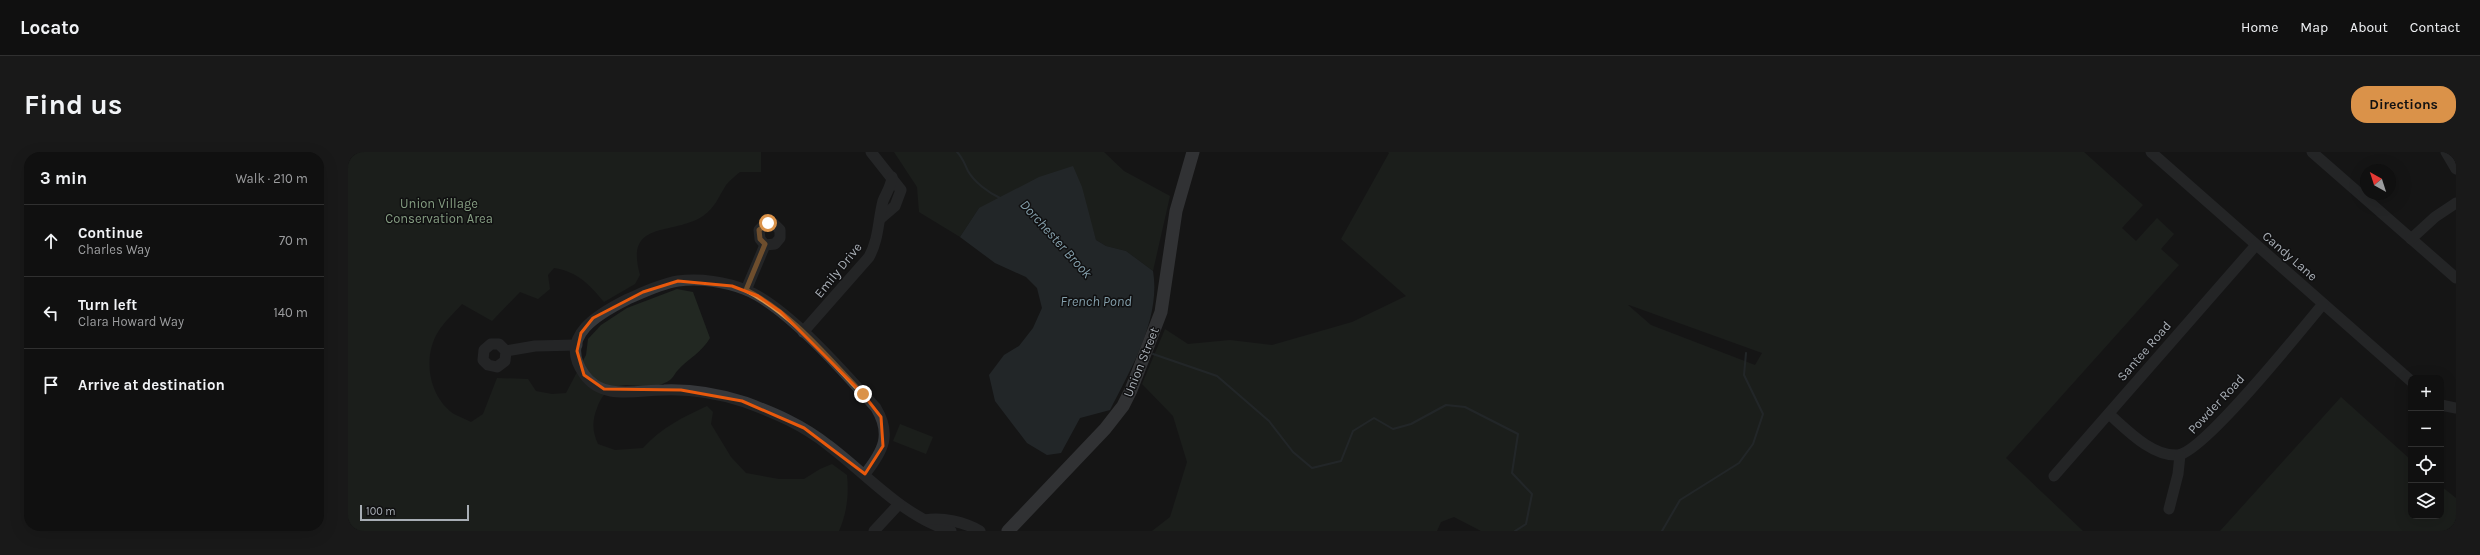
<!DOCTYPE html>
<meta charset="utf-8">
<style>
body{margin:0;font-family:Karla,sans-serif;background:#191919;color:#f1f3f6}
.controls{position:absolute;right:12px;bottom:12px;display:grid;overflow:hidden;border-radius:8px;box-shadow:0 4px 16px #0002}
.controls button{width:36px;height:36px;display:grid;place-items:center;padding:0;border:0;border-bottom:1px solid #303030;background:#101010;color:#f1f3f6;font:20px sans-serif}
.compass{position:absolute;left:2012px;top:12px;width:36px;height:36px;border-radius:50%;background:#101010;box-shadow:0 4px 16px #0002;rotate:321deg}
.scale{position:absolute;left:12px;bottom:10px;width:109px;box-sizing:border-box;padding-left:4px;border:2px solid #a8aeb5;border-top:0;font-size:11px;line-height:14px;white-space:nowrap;color:#a8aeb5;-webkit-text-stroke:3px #101011;paint-order:stroke}
.stop{position:absolute;width:12px;height:12px;margin:-9px;border:3px solid #da9249;border-radius:50%;background:#fff}
.stop.end{background:#da9249;border-color:#fff;box-shadow:0 1px 4px #0008}
.list{margin:0;padding:0;list-style:none}
h2{display:flex;justify-content:space-between;align-items:center;height:52px;margin:0;padding:0 16px;font-size:17px}
h2 small{font-size:13px;font-weight:400;color:#9c9d9f}
.list li{display:grid;grid-template-columns:26px 1fr auto;gap:12px;align-items:center;box-sizing:border-box;height:72px;padding:0 16px;border-top:1px solid #303030}
.list b{display:block;font-size:15px;white-space:nowrap}
.list p{margin:0;font-size:13px;white-space:nowrap;color:#9c9d9f}
.list em{font-size:13px;font-style:normal;color:#9c9d9f}
.icon{flex:none;width:22px;height:22px;fill:none;stroke:currentColor;stroke-width:2;stroke-linecap:round;stroke-linejoin:round}
.map{position:relative;flex:none;width:2108px;height:379px;overflow:hidden;border-radius:16px}
header{display:flex;align-items:center;gap:24px;box-sizing:border-box;height:56px;padding:0 20px;background:#101010;border-bottom:1px solid #303030}
header strong{font-size:19px}
nav{display:flex;gap:22px;margin-inline-start:auto;font-size:14px}
.intro{display:flex;align-items:center;justify-content:space-between;box-sizing:border-box;height:96px;padding:0 24px}
h1{margin:0;font-size:28px}
.button{padding:10px 18px;border-radius:16px;background:#da9249;color:#111;font-size:14px;font-weight:700}
main{display:flex;gap:24px;padding:0 24px}
aside{flex:1;background:#101010;border-radius:16px;box-shadow:0 4px 16px #0002}
.map>svg:first-child{display:block}
.green{fill:#222822;fill-rule:evenodd}
.water{fill:#323b3f}
.lines{fill:none;stroke-linecap:round;stroke-linejoin:round}
.stream{stroke:#323b3f;stroke-width:2}
.minor{stroke:#36383b;stroke-width:11}
.major{stroke:#535559;stroke-width:13}
.route{stroke:#da9249;stroke-width:5}
.marked{fill:none;stroke:#e8590c;stroke-width:3;stroke-linejoin:round}
.labels{text-anchor:middle;dominant-baseline:central;stroke-width:3;stroke-linejoin:round;paint-order:stroke}
.park-label{font-size:13px;fill:#859d82;stroke:#101011}
.street-label{font-size:13px;fill:#a8aeb5;stroke:#101011}
.water-label{font-size:14px;font-style:italic;fill:#849fab;stroke:#101011}
</style>
<header>
<strong>Locato</strong>
<nav><a>Home</a><a>Map</a><a>About</a><a>Contact</a></nav>
</header>
<div class="intro"><h1>Find us</h1><a class="button">Directions</a></div>
<main>
<aside>
<h2>3 min<small>Walk · 210 m</small></h2>
<ul class="list">
<li><svg class="icon" aria-label="ahead" viewBox="0 0 24 24"><path d="M12 20V5M6 11l6-6 6 6"/></svg><div><b>Continue</b><p>Charles Way</p></div><em>70 m</em></li>
<li><svg class="icon" aria-label="left" viewBox="0 0 24 24"><path d="M17 20v-9H6M10 6l-5 5 5 5"/></svg><div><b>Turn left</b><p>Clara Howard Way</p></div><em>140 m</em></li>
<li><svg class="icon" aria-label="arrive" viewBox="0 0 24 24"><path d="M6 21V4h12l-3 4 3 4H6"/></svg><div><b>Arrive at destination</b></div></li>
</ul>
</aside>
<div class="map">
<svg width="2108" height="379" viewBox="0 0 2108 379">
<rect width="100%" height="100%" fill="#151516"/>
<g class="green">
<path d="M0,0H413V20H392C387,24 382,28 378,33C371,44 367,56 355,64C325,84 276,67 292,123L287,132L256,150C241,132 230,120 206,116L200,123L202,137L190,147L172,140L144,169L114,152C106,161 96,170 90,180C74,206 81,245 106,262C111,265 118,267 123,270L135,262L149,226L180,227L188,239L204,242L218,241L238,203L240,187L253,173L279,156L329,137L345,140L362,186C354,200 340,207 330,218C327,221 325,226 322,228C297,246 264,215 249,256C244,269 244,279 250,292L267,298L295,296C313,276 335,265 359,254L365,260L363,272L383,305L398,321L431,327H456L472,317L484,312L499,323C501,342 499,361 491,379H0Z"/>
<path d="M546,0H756L776,19L822,44L805,119L778,99L758,94L748,88L739,58L631,56L612,85L571,60L569,35Z"/>
<path d="M1040,0H1736L1795,53L1774,76L1788,89L1809,66L1826,82L1813,97L1831,113L1658,306L1735,379H1133L1106,365L1093,370L1089,379H804L822,365L839,310L825,264L794,232L817,177L840,192L882,188L924,193L1004,170L1058,144L993,87L1041,1ZM1280,153H1281L1414,201L1407,213L1303,173Z"/>
<path d="M1993,245L2063,308V364H2093V334L2108,346V379H1872Z"/>
<path d="M552,272L585,285L578,302L545,289Z"/>
</g>
<path class="water" d="M725,14L734,35L748,88L758,94L778,99L805,119C813,166 783,217 762,258L732,266L713,301L699,303L679,291L647,249L641,223L656,203L671,194L685,176L694,156L689,136L678,125L647,111L612,85L631,56L691,25Z"/>
<g class="lines">
<g class="stream">
<path d="M609,0C615,6 616,11 620,19C626,30 641,41 652,46"/>
<path d="M805,202L869,224L921,269L945,300L964,316L993,309L1005,279L1026,266L1045,277L1063,272L1098,253L1117,255L1170,282L1164,321L1184,342L1178,372L1167,379"/>
<path d="M1314,379L1332,348L1391,311L1405,292L1415,262L1396,223L1398,201"/>
</g>
<g class="minor">
<path d="M523,0L553,38L547,54L533,66"/>
<path d="M1803,0L2063,229"/>
<path d="M1964,0L2108,126"/>
<path d="M2098,0L2108,17"/>
<path d="M2063,87L2087,65L2108,51"/>
<path d="M398,138L417,93L412,87L411,78L417,72H426L432,78V86L427,92L417,93"/>
<path d="M455,180L521,105C531,87 530,68 535,49C538,41 543,35 544,25"/>
<path d="M158,199L157,209L149,215L140,213L135,208L136,198L143,192H151L158,199L187,194L229,193"/>
<path d="M2093,253L2108,256"/>
<path d="M1761,262C1778,277 1804,305 1830,303C1856,300 1953,178 1975,152"/>
<path d="M517,322C535,299 544,283 528,256C497,221 439,155 398,138C378,130 352,126 330,129C312,132 296,140 280,147C252,161 209,184 236,222C242,231 252,237 263,239C280,242 299,238 316,238C342,237 372,242 397,250C427,261 455,273 480,293C520,323 554,364 603,379"/>
<path d="M1706,324L1908,93"/>
<path d="M1821,357L1830,322L1832,303"/>
<path d="M577,368C595,365 616,370 632,379"/>
<path d="M526,379L551,352"/>
</g>
<path class="major" d="M660,379L757,277L775,254L783,238L813,160L828,59L845,0"/>
</g>
<g class="lines">
<path class="route" d="M420,71L411,78L412,87L417,92L398,138C445,162 479,205 515,242"/>
</g>
<path d="M0 0H2108V379H0ZM330,129L384,134L410,144L433,160L515,242L533,265L535,294L517,322L456,276L394,249L333,238L256,237L236,223L229,199L233,181L245,166L295,140Z" fill="#151516" fill-opacity=".55" fill-rule="evenodd"/>
<path class="marked" d="M330,129L384,134L410,144L433,160L515,242L533,265L535,294L517,322L456,276L394,249L333,238L256,237L236,223L229,199L233,181L245,166L295,140Z"/>
<g class="labels">
<g class="park-label">
<text x="91" y="51">Union Village<tspan x="91" dy="15">Conservation Area</tspan></text>
</g>
<g class="street-label">
<text transform="translate(1942 104) rotate(41)">Candy Lane</text>
<text transform="translate(490 118) rotate(-51)">Emily Drive</text>
<text transform="translate(1796 199) rotate(-49)">Santee Road</text>
<text transform="translate(793 210) rotate(-68)">Union Street</text>
<text transform="translate(1868 252) rotate(-47)">Powder Road</text>
</g>
<g class="water-label">
<text transform="translate(708 87) rotate(48)">Dorchester Brook</text>
<text x="748" y="149">French Pond</text>
</g>
</g>
</svg>
<div class="controls">
<button>+</button>
<button>−</button>
<button><svg class="icon" aria-label="locate" viewBox="0 0 24 24"><circle cx="12" cy="12" r="6"/><path d="M12 2v4M12 18v4M2 12h4M18 12h4"/></svg></button>
<button><svg class="icon" aria-label="layers" viewBox="0 0 24 24"><path d="M12 4l9 5-9 5-9-5zM3 14l9 5 9-5"/></svg></button>
</div>
<svg class="compass" viewBox="-18 -18 36 36"><path d="M0-13l5 13h-10z" fill="#e53935"/><path d="M0 13l5-13h-10z" fill="#9c9d9f"/></svg>
<div class="scale">100 m</div>
<div class="stop" style="left:420px;top:71px"></div>
<div class="stop end" style="left:515px;top:242px"></div>
</div>
</main>
